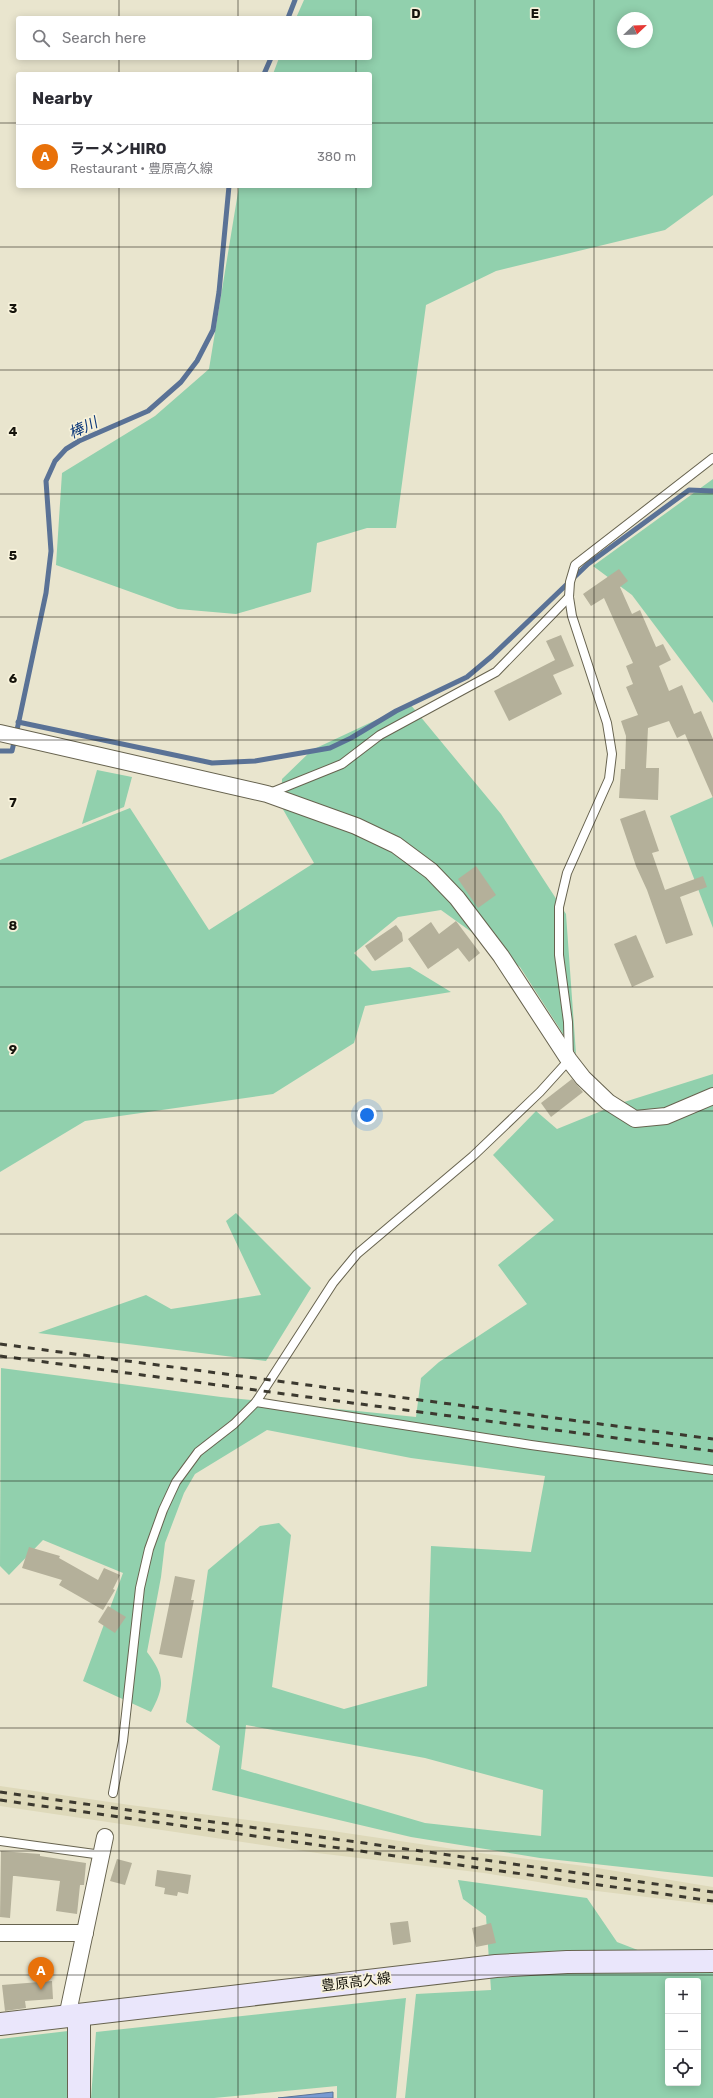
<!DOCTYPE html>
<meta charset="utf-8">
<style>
body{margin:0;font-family:Rubik,"Noto Sans JP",sans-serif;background:#f2f2f3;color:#2b2b33}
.controls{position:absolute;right:12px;bottom:12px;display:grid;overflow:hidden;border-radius:4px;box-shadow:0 2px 10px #0003}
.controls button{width:36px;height:36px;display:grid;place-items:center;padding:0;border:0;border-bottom:1px solid #e1e1e2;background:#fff;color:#2b2b33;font:20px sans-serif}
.compass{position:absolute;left:617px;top:12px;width:36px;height:36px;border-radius:50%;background:#fff;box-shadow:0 2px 10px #0003;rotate:67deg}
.you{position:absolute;left:367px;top:1115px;width:14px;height:14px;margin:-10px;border:3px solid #fff;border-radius:50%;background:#1a73e8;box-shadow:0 0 0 6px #1a73e833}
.badge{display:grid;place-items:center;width:26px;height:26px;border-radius:50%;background:#b45309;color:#fff;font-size:13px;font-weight:700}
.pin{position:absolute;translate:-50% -33px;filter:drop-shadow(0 1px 2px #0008)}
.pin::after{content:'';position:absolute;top:21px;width:14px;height:12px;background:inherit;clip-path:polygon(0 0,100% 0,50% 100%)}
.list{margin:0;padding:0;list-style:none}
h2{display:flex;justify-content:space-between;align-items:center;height:52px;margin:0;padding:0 16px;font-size:17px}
h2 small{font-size:13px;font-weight:400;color:#7c7c81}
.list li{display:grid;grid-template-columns:26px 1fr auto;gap:12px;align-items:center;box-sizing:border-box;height:64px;padding:0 16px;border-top:1px solid #e1e1e2}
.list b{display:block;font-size:15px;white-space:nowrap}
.list p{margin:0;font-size:13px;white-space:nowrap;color:#7c7c81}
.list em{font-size:13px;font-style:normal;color:#7c7c81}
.icon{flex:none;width:22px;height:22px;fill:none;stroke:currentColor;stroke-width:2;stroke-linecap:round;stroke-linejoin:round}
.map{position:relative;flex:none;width:713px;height:2098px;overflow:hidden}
.search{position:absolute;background:#fff;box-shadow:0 2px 10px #0003;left:16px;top:16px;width:356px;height:44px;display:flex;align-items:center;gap:10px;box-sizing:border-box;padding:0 14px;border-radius:4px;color:#7c7c81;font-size:15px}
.panel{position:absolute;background:#fff;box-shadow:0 2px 10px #0003;left:16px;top:72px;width:356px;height:116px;border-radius:4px}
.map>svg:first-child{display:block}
.built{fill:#ded9ba}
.green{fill:#91d0ad;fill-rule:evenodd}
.water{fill:#779ad2;stroke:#5a7296}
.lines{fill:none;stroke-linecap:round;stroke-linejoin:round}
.stream{stroke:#5a7296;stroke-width:5}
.building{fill:#b4b09a}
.lane-casing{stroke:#67634f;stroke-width:10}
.street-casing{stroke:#67634f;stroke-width:18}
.secondary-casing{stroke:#67634f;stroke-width:24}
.lane{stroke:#fff;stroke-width:8}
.street{stroke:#fff;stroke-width:16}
.secondary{stroke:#eae6fb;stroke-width:22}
.rail{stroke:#3c392f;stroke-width:3;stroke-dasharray:7 7;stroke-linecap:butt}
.grid{fill:none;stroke:#15130b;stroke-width:1;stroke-opacity:0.55}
.labels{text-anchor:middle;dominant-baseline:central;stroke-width:3.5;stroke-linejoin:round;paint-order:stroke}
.street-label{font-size:14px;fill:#15130b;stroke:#f7f2db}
.water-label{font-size:15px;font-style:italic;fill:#0d397a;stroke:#f7f2db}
.grid-label{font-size:13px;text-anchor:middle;font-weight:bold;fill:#15130b;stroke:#f7f2db;stroke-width:3.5;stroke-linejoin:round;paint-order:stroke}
</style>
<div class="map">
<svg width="713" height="2098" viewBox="0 0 713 2098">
<rect width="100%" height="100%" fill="#e9e5ce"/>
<path class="built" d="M0,1786L130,1805L319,1829L487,1854L585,1866L713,1887V1905L580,1889L484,1873L317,1853L0,1806Z"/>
<g class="green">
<path d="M304,0H713V195L665,230L496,271L426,305L396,528H367L317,543L311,592L236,614L178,609L56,565L62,473L155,416L209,369L239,186H370V74H273L279,58H370V18H296ZM623,18H647V42H623Z"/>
<path d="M713,479V703L632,595L593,566Z"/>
<path d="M410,704L501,814L566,914L576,1054L520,967L441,910L398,917L354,953L372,971L410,967L451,992L365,1006L354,1043L273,1094L85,1121L0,1172V860L130,808L209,930L314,863L281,806L282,779L312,750Z"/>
<path d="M97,770L132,777L124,807L82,824Z"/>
<path d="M713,797V928L670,816Z"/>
<path d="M713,1074V1877L540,1858L411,1837L212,1790L220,1746L186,1722L208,1570L260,1526L279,1523L291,1535L272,1687L344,1709L427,1686L431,1546L531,1552L545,1476L411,1458L267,1430L195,1474L184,1493L165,1543L161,1577L147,1652C165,1676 165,1686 151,1712L83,1681L123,1573L43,1540L9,1575L0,1566L1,1368L221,1397L416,1417L421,1378L439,1362L527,1304L498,1265L554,1220L493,1155L536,1111L557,1129L621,1103ZM246,1725L425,1758L543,1790L541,1836L425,1823L241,1769Z"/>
<path d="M236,1213L311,1288L266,1361L38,1333L146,1295L171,1309L261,1295L226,1221Z"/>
<path d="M458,1880L587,1898L617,1942L692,1971H713V2098H405L416,1994L491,1990L486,1916L463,1899ZM668,1981H698V2083H668Z"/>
<path d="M406,1998L396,2098H337V2086L214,2098H91L96,2032Z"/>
<path d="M68,2031V2098H0V2039Z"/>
</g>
<path class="water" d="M333,2092V2098H278Z"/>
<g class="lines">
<g class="stream">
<path d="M288,18L295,0"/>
<path d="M264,74L271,58"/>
<path d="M18,722L212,763L255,761L330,748L351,738L396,711L467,677L492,656L588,564L689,490L713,491"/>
<path d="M17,730L46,593L51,551L46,481L55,461L66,449L79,441L148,411L181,382L197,361L213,330L219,292L229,186"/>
<path d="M0,751H12L14,742"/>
</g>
</g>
<g class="building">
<path d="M619,569L628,581L620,587L632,614L640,610L656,647L663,644L671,660L659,666L669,691L682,685L694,714L701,711L713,739V798L685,734L677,738L669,721L648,728L646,768H659L658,800L619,798L621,769H625L626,736L621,721L638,715L626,687L633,684L626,666L633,663L604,598L591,606L583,594Z"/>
<path d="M561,635L574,666L553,675L562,694L509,721L494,691L555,660L546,641Z"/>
<path d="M645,810L659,851L652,853L665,890L703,876L707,887L680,897L693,935L666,944L647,890L636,866L620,819Z"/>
<path d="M476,866L496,895L478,908L458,879Z"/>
<path d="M456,921L480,953L469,962L458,948L428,969L408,939L431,922L439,934Z"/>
<path d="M396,925L402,933L403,941L375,961L365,946Z"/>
<path d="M636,935L654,977L632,987L614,944Z"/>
<path d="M572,1079L583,1092L551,1117L541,1103Z"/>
<path d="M29,1547L60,1556L59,1558L98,1580L104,1568L120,1575L113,1589L115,1590L103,1610L59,1585L62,1580L22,1568Z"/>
<path d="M175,1576L195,1580L191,1600H194L182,1658L159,1654Z"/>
<path d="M108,1606L126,1617L115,1633L98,1622Z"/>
<path d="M1,1851L40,1854V1856L86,1863L84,1885H80L77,1914L56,1911L60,1881L15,1876H13L10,1918L0,1917Z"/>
<path d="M117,1859L132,1863L125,1885L110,1881Z"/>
<path d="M157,1870L191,1875L188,1894L178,1892L177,1896L164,1894L165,1888L155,1886Z"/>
<path d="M408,1921L411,1942L393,1945L390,1923Z"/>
<path d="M491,1923L496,1943L476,1947L472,1928Z"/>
<path d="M52,1981L53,1999L25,2001L26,2008L5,2011L2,1985Z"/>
</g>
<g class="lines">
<g class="lane-casing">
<g id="lane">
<path d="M270,793L342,764L380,735L496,672L569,597"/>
<path d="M256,1402L531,1445L713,1470"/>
<path d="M113,1793L123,1741L140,1588L149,1549L163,1510L176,1482L198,1452L234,1424L256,1402L333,1283L357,1254L473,1156L540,1092L569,1060L568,1022L559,955V907L567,873L609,779L612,754L607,723L572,616L569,597L570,582L575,565L713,458"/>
<path d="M0,1841L102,1855"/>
</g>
</g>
<g class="street-casing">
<g id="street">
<path d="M0,733L267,794L356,826L396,845L431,871L457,898L501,956L569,1060L583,1078L608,1102L635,1119L666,1116L713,1096"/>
<path d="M0,1933H85"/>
<path d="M67,2017L105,1837"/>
</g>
</g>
<g class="secondary-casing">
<g id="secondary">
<path d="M0,2024L496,1966L567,1962L713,1961"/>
<path d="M79,2098V2015"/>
</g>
</g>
<use href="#lane" class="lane"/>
<use href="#street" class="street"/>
<use href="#secondary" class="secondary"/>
<g class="rail">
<path d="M0,1344L713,1439"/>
<path d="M0,1356L713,1451"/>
<path d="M0,1792L713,1892"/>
<path d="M0,1800L713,1901"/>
</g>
</g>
<path class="grid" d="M119,0V18M238,0V18M356,0V18M475,0V2098M594,0V2098M119,58V74M238,58V74M356,58V74M0,123H18M370,123H713M119,186V2098M238,186V2098M356,186V2098M0,247H713M0,370H713M0,494H713M0,617H713M0,740H713M0,864H713M0,987H713M0,1111H713M0,1234H713M0,1358H713M0,1481H713M0,1604H713M0,1728H713M0,1851H713M0,1975H713"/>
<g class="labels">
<g class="street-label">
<text transform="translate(356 1982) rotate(-7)">豊原高久線</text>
</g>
<g class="water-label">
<text transform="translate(83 428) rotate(-25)">棒川</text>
</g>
</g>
<g class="grid-label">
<text x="416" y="18">D</text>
<text x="535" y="18">E</text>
<text x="13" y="313">3</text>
<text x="13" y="436">4</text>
<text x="13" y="560">5</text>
<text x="13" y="683">6</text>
<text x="13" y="807">7</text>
<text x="13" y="930">8</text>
<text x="13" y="1054">9</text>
</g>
</svg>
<div class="controls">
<button>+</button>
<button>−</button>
<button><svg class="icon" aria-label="locate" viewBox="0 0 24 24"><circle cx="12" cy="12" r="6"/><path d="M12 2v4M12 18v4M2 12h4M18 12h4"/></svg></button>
</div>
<svg class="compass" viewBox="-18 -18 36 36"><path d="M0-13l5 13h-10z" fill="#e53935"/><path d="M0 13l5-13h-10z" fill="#7c7c81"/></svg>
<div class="you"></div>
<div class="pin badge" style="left:41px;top:1990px;background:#e8710a">A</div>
<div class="search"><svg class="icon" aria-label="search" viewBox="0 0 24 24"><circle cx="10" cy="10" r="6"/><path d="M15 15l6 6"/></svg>Search here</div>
<section class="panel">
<h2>Nearby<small></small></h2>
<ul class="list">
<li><span class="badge" style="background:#e8710a">A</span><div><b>ラーメンHIRO</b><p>Restaurant · 豊原高久線</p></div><em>380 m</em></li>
</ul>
</section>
</div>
